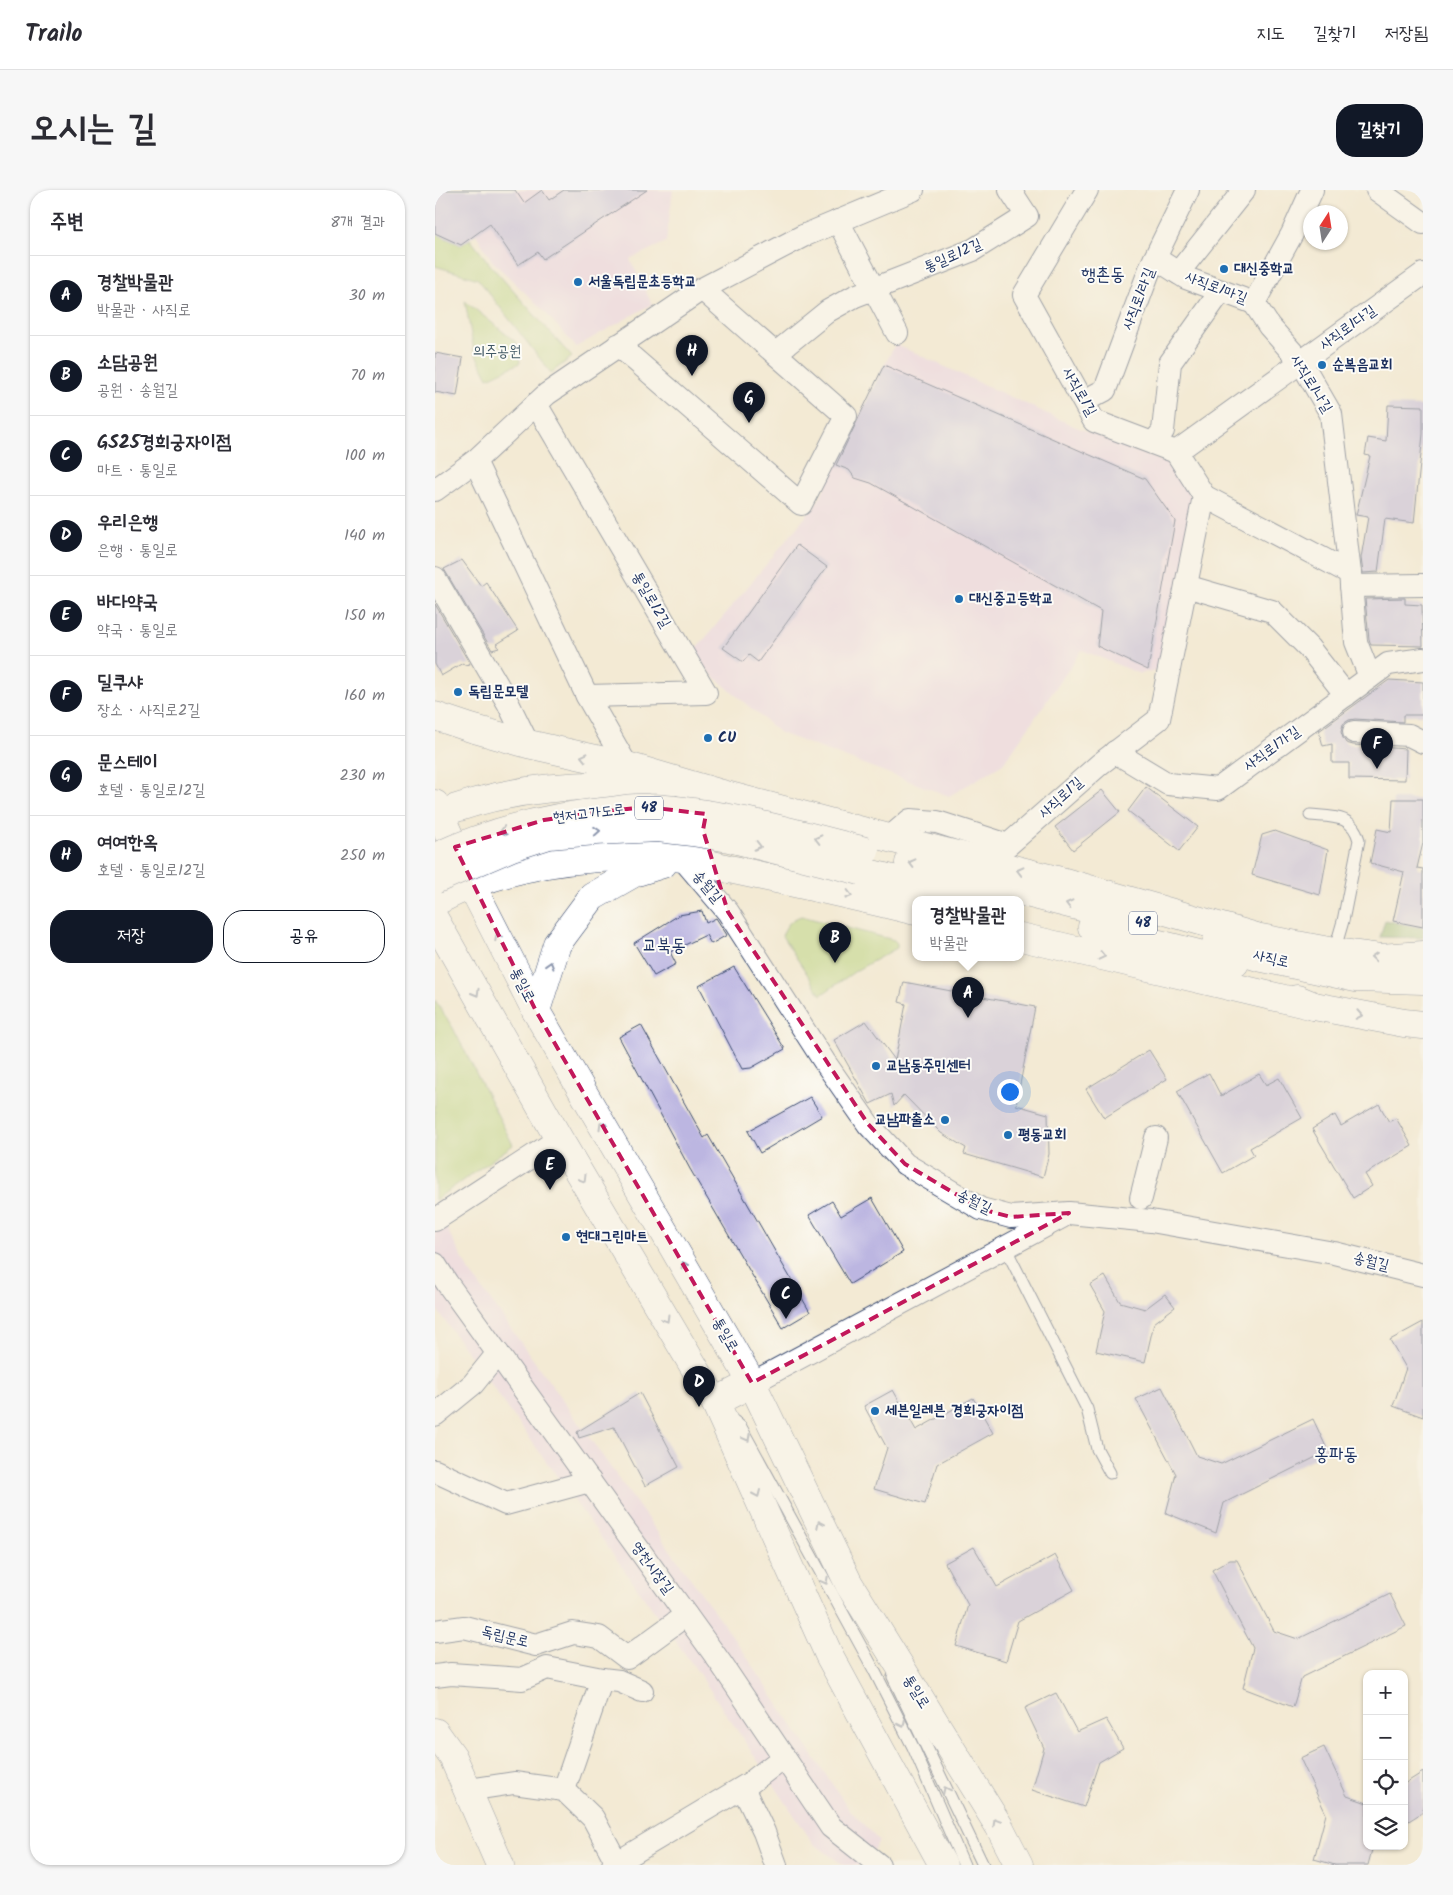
<!DOCTYPE html>
<html lang="ko">
<meta charset="utf-8">
<style>
body{margin:0;font-family:Kalam,"Poor Story",sans-serif;background:#f7f7f7;color:#2b2b33}
.controls{position:absolute;right:15px;bottom:15px;display:grid;overflow:hidden;border-radius:10px;box-shadow:0 1px 4px #0004}
.controls button{width:45px;height:45px;display:grid;place-items:center;padding:0;border:0;border-bottom:1px solid #e1e1e2;background:#fff;color:#2b2b33;font:25px sans-serif}
.compass{position:absolute;left:868px;top:15px;width:45px;height:45px;border-radius:50%;background:#fff;box-shadow:0 1px 4px #0004;rotate:12deg}
.you{position:absolute;left:574px;top:901px;width:18px;height:18px;margin:-12px;border:4px solid #fff;border-radius:50%;background:#1a73e8;box-shadow:0 0 0 8px #1a73e833}
.badge{display:grid;place-items:center;width:32px;height:32px;border-radius:50%;background:#111827;color:#fff;font-size:16px;font-weight:700}
.pin{position:absolute;translate:-50% -41px;filter:drop-shadow(0 1px 2px #0008)}
.pin::after{content:'';position:absolute;top:26px;width:18px;height:15px;background:inherit;clip-path:polygon(0 0,100% 0,50% 100%)}
.popup{position:absolute;left:477px;top:706px;width:112px;height:65px;box-sizing:border-box;display:grid;place-content:center;border-radius:10px;background:#fff;filter:drop-shadow(0 1px 4px #0005);font-size:16px;white-space:nowrap;color:#7c7c81}
.popup b{font-size:19px;color:#2b2b33}
.popup::after{content:'';position:absolute;left:50%;top:100%;margin-left:-10px;border:10px solid transparent;border-top-color:#fff}
.list{margin:0;padding:0;list-style:none}
h2{display:flex;justify-content:space-between;align-items:center;height:65px;margin:0;padding:0 20px;font-size:21px}
h2 small{font-size:16px;font-weight:400;color:#7c7c81}
.list li{display:grid;grid-template-columns:32px 1fr auto;gap:15px;align-items:center;box-sizing:border-box;height:80px;padding:0 20px;border-top:1px solid #e1e1e2}
.list b{display:block;font-size:19px;white-space:nowrap}
.list p{margin:0;font-size:16px;white-space:nowrap;color:#7c7c81}
.list em{font-size:16px;font-style:normal;color:#7c7c81}
.actions{display:flex;gap:10px;padding:15px 20px}
.actions a{flex:1;padding:11px 0;border:1px solid #111827;border-radius:20px;text-align:center;font-size:18px;color:#111827}
.actions .main{background:#111827;color:#fff}
.icon{flex:none;width:28px;height:28px;fill:none;stroke:currentColor;stroke-width:2;stroke-linecap:round;stroke-linejoin:round}
.map{position:relative;flex:none;width:988px;height:1675px;overflow:hidden;border-radius:20px}
header{display:flex;align-items:center;gap:30px;box-sizing:border-box;height:70px;padding:0 25px;background:#fff;border-bottom:1px solid #e1e1e2}
header strong{font-size:24px}
nav{display:flex;gap:28px;margin-inline-start:auto;font-size:18px}
.intro{display:flex;align-items:center;justify-content:space-between;box-sizing:border-box;height:120px;padding:0 30px}
h1{margin:0;font-size:35px}
.button{padding:12px 22px;border-radius:20px;background:#111827;color:#fff;font-size:18px;font-weight:700}
main{display:flex;gap:30px;padding:0 30px}
aside{flex:1;background:#fff;border-radius:20px;box-shadow:0 1px 4px #0004}
.map>svg:first-child{display:block}
.built{fill:#ead1ec}
.green{fill:#b4d37a;stroke:#68816c}
.forest{fill:#8fb56a;stroke:#557264}
.building{fill:#bcb6e1}
.lines{fill:none;stroke-linecap:round;stroke-linejoin:round}
.service-casing{stroke:#3b4b70;stroke-width:13}
.minor-casing{stroke:#3b4b70;stroke-width:24}
.secondary-casing{stroke:#3b4b70;stroke-width:29}
.primary-casing{stroke:#3b4b70;stroke-width:29}
.service{stroke:#fff;stroke-width:11}
.minor{stroke:#fff;stroke-width:22}
.secondary{stroke:#fff;stroke-width:28}
.primary{stroke:#fff;stroke-width:28}
.primary-bridge-casing{stroke:#3b4b70;stroke-width:29;stroke-linecap:butt}
.primary-bridge{stroke:#fff;stroke-width:28}
.oneway{stroke:#8d97ae}
.marked{fill:none;stroke:#c2185b;stroke-width:4;stroke-dasharray:10 6;stroke-linejoin:round}
.poi-dot{fill:#1f6fb2;stroke:#fdfcf7;stroke-width:2}
.labels{text-anchor:middle;dominant-baseline:central;stroke-width:4;stroke-linejoin:round;paint-order:stroke}
.shield{fill:#fdfcf7;stroke:#5f6c8c;stroke-width:1}
.shield-label{font-size:14px;font-weight:bold;fill:#1b2f5e}
.street-label{font-size:15px;fill:#1b2f5e;stroke:#fdfcf7}
.poi-label{font-size:15px;font-weight:bold;fill:#1b2f5e;stroke:#fdfcf7;text-anchor:start}
.park-label{font-size:15px;fill:#415865;stroke:#fdfcf7}
.quarter-label{font-size:18px;fill:#1b2f5e;stroke:#fdfcf7}
</style>
<header>
<strong>Trailo</strong>
<nav><a>지도</a><a>길찾기</a><a>저장됨</a></nav>
</header>
<div class="intro"><h1>오시는 길</h1><a class="button">길찾기</a></div>
<main>
<aside>
<h2>주변<small>8개 결과</small></h2>
<ul class="list">
<li><span class="badge">A</span><div><b>경찰박물관</b><p>박물관 · 사직로</p></div><em>30 m</em></li>
<li><span class="badge">B</span><div><b>소담공원</b><p>공원 · 송월길</p></div><em>70 m</em></li>
<li><span class="badge">C</span><div><b>GS25경희궁자이점</b><p>마트 · 통일로</p></div><em>100 m</em></li>
<li><span class="badge">D</span><div><b>우리은행</b><p>은행 · 통일로</p></div><em>140 m</em></li>
<li><span class="badge">E</span><div><b>바다약국</b><p>약국 · 통일로</p></div><em>150 m</em></li>
<li><span class="badge">F</span><div><b>딜쿠샤</b><p>장소 · 사직로2길</p></div><em>160 m</em></li>
<li><span class="badge">G</span><div><b>문스테이</b><p>호텔 · 통일로12길</p></div><em>230 m</em></li>
<li><span class="badge">H</span><div><b>여여한옥</b><p>호텔 · 통일로12길</p></div><em>250 m</em></li>
</ul>
<div class="actions"><a class="main">저장</a><a>공유</a></div>
</aside>
<div class="map">
<svg width="988" height="1675" viewBox="0 0 988 1675">
<rect width="100%" height="100%" fill="#fdfcf7"/>
<filter id="ink" filterUnits="userSpaceOnUse"><feTurbulence type="fractalNoise" baseFrequency=".02" numOctaves="2"/><feDisplacementMap in="SourceGraphic" scale="10" xChannelSelector="R" yChannelSelector="G"/><feConvolveMatrix kernelMatrix="1 2 1 2 8 2 1 2 1" color-interpolation-filters="sRGB"/></filter>
<filter id="wash" filterUnits="userSpaceOnUse"><feTurbulence type="fractalNoise" baseFrequency=".0096" numOctaves="4" result="noise"/><feDisplacementMap in="SourceGraphic" scale="20" xChannelSelector="R" yChannelSelector="G"/><feGaussianBlur stdDeviation="1.12" result="paint"/><feColorMatrix in="noise" values="0 0 0 0 0 0 0 0 0 0 0 0 0 0 0 0 0 1.4 0 .05"/><feComposite in="paint" operator="in"/></filter>
<g filter="url(#wash)">
<rect width="100%" height="100%" fill="#f3ead4"/>
<g class="built">
<path d="M13,0H238L231,52L195,69L217,114L141,157L108,120L57,71L20,9Z"/>
<path d="M460,154L639,236L742,277L763,322L733,477L705,484L647,460L568,574L514,606L345,543L276,484L258,463L382,313Z"/>
<path d="M11,1037L33,1079L305,1457L414,1619L444,1651L433,1668L424,1675H408L378,1653L265,1485L0,1117V1043Z"/>
</g>
<g class="green">
<path d="M0,43L26,55L35,49L57,77L137,167L116,183L43,89L0,76Z"/>
<path d="M30,111L82,153L85,173L53,188L39,161Z"/>
<path d="M366,726L459,750L462,753V758L422,780L386,805L347,746C351,735 355,730 366,726Z"/>
<path d="M0,810L18,838L78,955L0,1010Z"/>
</g>
<path class="forest" d="M950,730L980,737H988V748L945,747Z"/>
<g id="blocks">
<g class="building">
<path d="M0,0H80L89,13L107,0L114,10L129,0H212L108,69L103,62L83,75L55,34L26,55L0,43Z"/>
<path d="M0,163L28,168L22,206L0,202Z"/>
<path d="M449,175L710,289L740,331L713,480L662,456L666,421L436,293L420,288L414,280L401,275Z"/>
<path d="M953,215L988,216V244L979,333L950,329L943,382L928,383L926,368L933,327L921,325L935,266L930,265L933,248L951,251Z"/>
<path d="M362,355L392,377L323,472L314,465L308,472L288,458Z"/>
<path d="M27,370L46,396L51,392L83,441L62,454L64,458L57,460L9,379Z"/>
<path d="M970,408V414L987,415L988,456L936,455L934,449L930,409Z"/>
<path d="M0,414L35,474L29,475L28,473L6,486L0,474Z"/>
<path d="M954,490L988,492V525H968V532L920,529L914,530L908,534L906,542L908,548L911,553L918,555L971,559L970,590L914,589V573H897V554L888,556L884,541Z"/>
<path d="M711,597L763,637L744,661L693,621Z"/>
<path d="M667,600L685,622L638,660L620,637Z"/>
<path d="M958,609H988V653L982,678L988,679V737L958,731L969,682L935,673L942,639L956,642Z"/>
<path d="M840,641L893,660L885,705L817,685L827,645Z"/>
<path d="M267,721L271,733L281,728L292,745L276,754L271,745L235,762L241,774L219,786L199,753L244,725Z"/>
<path d="M299,777L350,859L316,878L307,879L264,796Z"/>
<path d="M469,792L600,817L581,915L613,924L614,964L608,987L529,964L531,958L506,943L469,905L459,916L456,904L435,914L399,850L431,831L460,870L471,814L464,812Z"/>
<path d="M206,835L269,948L273,945L375,1122L348,1138L255,979L184,847Z"/>
<path d="M714,860L732,889L669,928L651,899Z"/>
<path d="M774,883L786,906L824,884L831,895L844,888L867,928L815,958L819,965L788,983L742,901Z"/>
<path d="M375,907L387,926L325,963L313,941Z"/>
<path d="M944,914L954,932L961,928L977,956L930,984L937,996L918,1008L877,939L900,925L906,936Z"/>
<path d="M437,1008L468,1062L415,1094L374,1025L397,1011L406,1026Z"/>
<path d="M670,1086L685,1112L710,1119L730,1104L740,1117L719,1133L710,1172L661,1161L670,1121L655,1095Z"/>
<path d="M988,1132V1227L958,1216L971,1178L955,1150Z"/>
<path d="M727,1197L762,1266L786,1274L878,1229L893,1261L789,1313L781,1343L731,1323L741,1284L701,1209Z"/>
<path d="M458,1200L481,1240L538,1208L558,1243L502,1274L490,1314L439,1299L452,1258L429,1216Z"/>
<path d="M205,1203L244,1277L210,1296L179,1237L144,1248L142,1242Z"/>
<path d="M539,1357L562,1397L620,1365L639,1400L583,1431L571,1471L521,1456L533,1415L510,1373Z"/>
<path d="M795,1370H802L839,1441L863,1449L955,1404L971,1436L867,1487L858,1517L808,1498L818,1458L777,1380Z"/>
<path d="M621,1503L642,1542L671,1529L688,1558L664,1572L649,1617L597,1600L609,1558L590,1518Z"/>
<path d="M889,1557L912,1606L932,1613V1656H938L933,1675H900L879,1669L891,1624L865,1568Z"/>
<path d="M988,1582V1622L969,1634V1594Z"/>
</g>
</g>
</g>
<g filter="url(#ink)">
<use href="#blocks" fill-opacity="0" stroke="#3b4b70" stroke-width="1"/>
<g class="lines">
<g class="service-casing">
<g id="service">
<path d="M875,625C897,627 917,624 924,650L908,731L899,762"/>
<path d="M570,1057L652,1219L662,1259L675,1283"/>
<path d="M299,1231L306,1237L439,1480L478,1557L529,1675"/>
<path d="M458,1487L548,1675"/>
</g>
</g>
<g class="minor-casing">
<g id="minor">
<path d="M877,0L857,44L819,113L834,136L866,172L896,224L915,383L921,452L935,487"/>
<path d="M942,0L988,33"/>
<path d="M403,31L462,143"/>
<path d="M720,68L751,88L819,113"/>
<path d="M743,83L809,0"/>
<path d="M183,155L366,314L411,226L267,99"/>
<path d="M341,163L393,121L420,106L538,60L592,26L575,0"/>
<path d="M649,211L670,200L716,76L753,0"/>
<path d="M101,214L271,503L152,506"/>
<path d="M718,253L728,241L735,173L786,101"/>
<path d="M741,262L988,84"/>
<path d="M40,271L152,506L192,576"/>
<path d="M0,300L40,271L112,204L267,99L368,46L478,0"/>
<path d="M769,306L915,383"/>
<path d="M0,388L73,513L93,554"/>
<path d="M751,396L837,421L874,458L911,505"/>
<path d="M916,396L988,395"/>
<path d="M919,542L974,545L988,552"/>
<path d="M680,562L733,594L783,599L953,474L988,469"/>
<path d="M454,648L475,630L502,632L573,655L665,574L724,529L769,306L741,262L659,231L589,105L652,0"/>
<path d="M247,668L293,722L389,871L433,934L470,974L546,1019L576,1027L634,1023L716,1031L899,1063L988,1085"/>
<path d="M706,1008L721,948"/>
<path d="M0,1030L124,949"/>
<path d="M0,1074L12,1093L285,1472L396,1637L444,1675"/>
<path d="M317,1193L627,1027"/>
<path d="M0,1225L38,1194L63,1163"/>
<path d="M0,1281L71,1314L155,1291"/>
<path d="M0,1441L29,1437L101,1455L138,1443L164,1447L192,1468L251,1425"/>
<path d="M0,1486L16,1484L87,1489L112,1478L167,1489"/>
<path d="M308,1598L329,1642L341,1675"/>
<path d="M33,1600L79,1593L129,1600L158,1628L182,1673"/>
<path d="M129,1600L167,1489L184,1491L207,1501"/>
<path d="M178,1675L315,1593L349,1567"/>
</g>
</g>
<g class="secondary-casing">
<g id="secondary">
<path d="M280,1212L317,1193"/>
<path d="M0,1542L18,1567L65,1675"/>
</g>
</g>
<g class="primary-casing">
<g id="primary">
<path d="M0,526L36,538L93,554L192,576L280,602L454,648L626,691L818,746"/>
<path d="M0,614L36,694L101,821L317,1193L414,1394L564,1636L584,1675"/>
<path d="M0,626C73,596 151,592 229,598"/>
<path d="M474,673L689,728"/>
<path d="M425,681L541,709"/>
<path d="M0,712C59,680 120,669 186,667C206,666 228,665 247,668C264,670 282,677 299,680C360,693 420,706 480,721"/>
<path d="M0,730L124,949L280,1212L394,1465L508,1675"/>
<path d="M657,737L800,773"/>
<path d="M799,743L899,762L945,768L988,765"/>
<path d="M586,747L879,816"/>
<path d="M781,754L823,767L921,788L988,790"/>
<path d="M862,809L879,816L969,833L988,835"/>
<path d="M101,821L122,754L157,707L199,683L228,674"/>
</g>
</g>
<use href="#service" class="service"/>
<use href="#minor" class="minor"/>
<use href="#secondary" class="secondary"/>
<use href="#primary" class="primary"/>
<g class="primary-bridge-casing">
<g id="primary-bridge">
<path d="M0,667C56,641 115,626 176,621C188,619 201,617 214,618C285,621 361,643 430,661"/>
<path d="M0,690L77,657L114,645L161,641L223,638L257,642L294,648L425,681"/>
</g>
</g>
<use href="#primary-bridge" class="primary-bridge"/>
</g>
<defs><path id="oneway-chevron" d="M-2-3.5L2.5 0L-2 3.5" fill="none" stroke-width="1.6" stroke-linecap="round" stroke-linejoin="round" transform="scale(1.25)"/></defs>
<g class="oneway">
<use href="#oneway-chevron" transform="translate(149 567) rotate(-167)"/>
<use href="#oneway-chevron" transform="translate(68 641) rotate(164)"/>
<use href="#oneway-chevron" transform="translate(162 641) rotate(-4)"/>
<use href="#oneway-chevron" transform="translate(383 649) rotate(-166)"/>
<use href="#oneway-chevron" transform="translate(323 656) rotate(14)"/>
<use href="#oneway-chevron" transform="translate(477 673) rotate(-166)"/>
<use href="#oneway-chevron" transform="translate(585 681) rotate(-166)"/>
<use href="#oneway-chevron" transform="translate(414 705) rotate(14)"/>
<use href="#oneway-chevron" transform="translate(634 714) rotate(-166)"/>
<use href="#oneway-chevron" transform="translate(63 747) rotate(-117)"/>
<use href="#oneway-chevron" transform="translate(667 766) rotate(13)"/>
<use href="#oneway-chevron" transform="translate(939 767) rotate(-175)"/>
<use href="#oneway-chevron" transform="translate(115 775) rotate(-73)"/>
<use href="#oneway-chevron" transform="translate(41 803) rotate(60)"/>
<use href="#oneway-chevron" transform="translate(924 825) rotate(11)"/>
<use href="#oneway-chevron" transform="translate(167 935) rotate(-120)"/>
<use href="#oneway-chevron" transform="translate(148 989) rotate(59)"/>
<use href="#oneway-chevron" transform="translate(249 1075) rotate(-120)"/>
<use href="#oneway-chevron" transform="translate(231 1129) rotate(59)"/>
<use href="#oneway-chevron" transform="translate(312 1248) rotate(61)"/>
<use href="#oneway-chevron" transform="translate(322 1304) rotate(66)"/>
<use href="#oneway-chevron" transform="translate(385 1334) rotate(-116)"/>
<use href="#oneway-chevron" transform="translate(390 1391) rotate(61)"/>
<use href="#oneway-chevron" transform="translate(467 1534) rotate(63)"/>
<use href="#oneway-chevron" transform="translate(511 1600) rotate(-116)"/>
<use href="#oneway-chevron" transform="translate(561 1632) rotate(-121)"/>
</g>
</g>
<path d="M0 0H988V1675H0ZM212,617L271,624L268,640L293,722L433,934L470,974L546,1019L576,1027L634,1023L317,1193L101,821L20,657L109,630L163,622Z" fill="#f3ead4" fill-opacity=".55" fill-rule="evenodd"/>
<path class="marked" d="M212,617L271,624L268,640L293,722L433,934L470,974L546,1019L576,1027L634,1023L317,1193L101,821L20,657L109,630L163,622Z"/>
<g class="poi-dot">
<circle cx="789" cy="79" r="5"/>
<circle cx="143" cy="92" r="5"/>
<circle cx="887" cy="175" r="5"/>
<circle cx="524" cy="409" r="5"/>
<circle cx="23" cy="502" r="5"/>
<circle cx="273" cy="548" r="5"/>
<circle cx="441" cy="876" r="5"/>
<circle cx="510" cy="930" r="5"/>
<circle cx="573" cy="945" r="5"/>
<circle cx="131" cy="1047" r="5"/>
<circle cx="440" cy="1221" r="5"/>
</g>
<g class="labels">
<g class="shield">
<rect x="200" y="606.5" width="28" height="23" rx="4"/>
<rect x="694" y="721.5" width="28" height="23" rx="4"/>
</g>
<g class="shield-label">
<text x="214" y="618">48</text>
<text x="708" y="733">48</text>
</g>
<g class="street-label">
<text transform="translate(518 66) rotate(-24)">통일로12길</text>
<text transform="translate(781 98) rotate(21)">사직로1마길</text>
<text transform="translate(704 109) rotate(-69)">사직로1라길</text>
<text transform="translate(913 138) rotate(-36)">사직로1다길</text>
<text transform="translate(876 194) rotate(58)">사직로1나길</text>
<text transform="translate(644 202) rotate(60)">사직로1길</text>
<text transform="translate(216 410) rotate(60)">통일로12길</text>
<text transform="translate(837 559) rotate(-36)">사직로1가길</text>
<text transform="translate(626 608) rotate(-42)">사직로1길</text>
<text transform="translate(154 624) rotate(-7)">현저고가도로</text>
<text transform="translate(272 697) rotate(50)">송월길</text>
<text transform="translate(836 769) rotate(13)">사직로</text>
<text transform="translate(87 795) rotate(63)">통일로</text>
<text transform="translate(539 1012) rotate(26)">송월길</text>
<text transform="translate(936 1072) rotate(14)">송월길</text>
<text transform="translate(290 1145) rotate(60)">통일로</text>
<text transform="translate(217 1378) rotate(54)">영천시장길</text>
<text transform="translate(70 1447) rotate(14)">독립문로</text>
<text transform="translate(481 1502) rotate(58)">통일로</text>
</g>
<g class="poi-label">
<text x="799" y="79">대신중학교</text>
<text x="153" y="92">서울독립문초등학교</text>
<text x="897" y="175">순복음교회</text>
<text x="534" y="409">대신중고등학교</text>
<text x="33" y="502">독립문모텔</text>
<text x="283" y="548">CU</text>
<text x="451" y="876">교남동주민센터</text>
<text x="500" y="930" text-anchor="end">교남파출소</text>
<text x="583" y="945">평동교회</text>
<text x="141" y="1047">현대그린마트</text>
<text x="450" y="1221">세븐일레븐 경희궁자이점</text>
</g>
<g class="park-label">
<text x="62" y="162">의주공원</text>
</g>
<g class="quarter-label">
<text x="668" y="85">행촌동</text>
<text x="229" y="756">교북동</text>
<text x="901" y="1265">홍파동</text>
</g>
</g>
</svg>
<div class="controls">
<button>+</button>
<button>−</button>
<button><svg class="icon" aria-label="locate" viewBox="0 0 24 24"><circle cx="12" cy="12" r="6"/><path d="M12 2v4M12 18v4M2 12h4M18 12h4"/></svg></button>
<button><svg class="icon" aria-label="layers" viewBox="0 0 24 24"><path d="M12 4l9 5-9 5-9-5zM3 14l9 5 9-5"/></svg></button>
</div>
<svg class="compass" viewBox="-18 -18 36 36"><path d="M0-13l5 13h-10z" fill="#e53935"/><path d="M0 13l5-13h-10z" fill="#7c7c81"/></svg>
<div class="you"></div>
<div class="pin badge" style="left:533px;top:828px">A</div>
<div class="popup"><b>경찰박물관</b>박물관</div>
<div class="pin badge" style="left:400px;top:773px">B</div>
<div class="pin badge" style="left:351px;top:1129px">C</div>
<div class="pin badge" style="left:264px;top:1217px">D</div>
<div class="pin badge" style="left:115px;top:1000px">E</div>
<div class="pin badge" style="left:942px;top:579px">F</div>
<div class="pin badge" style="left:314px;top:233px">G</div>
<div class="pin badge" style="left:257px;top:186px">H</div>
</div>
</main>
